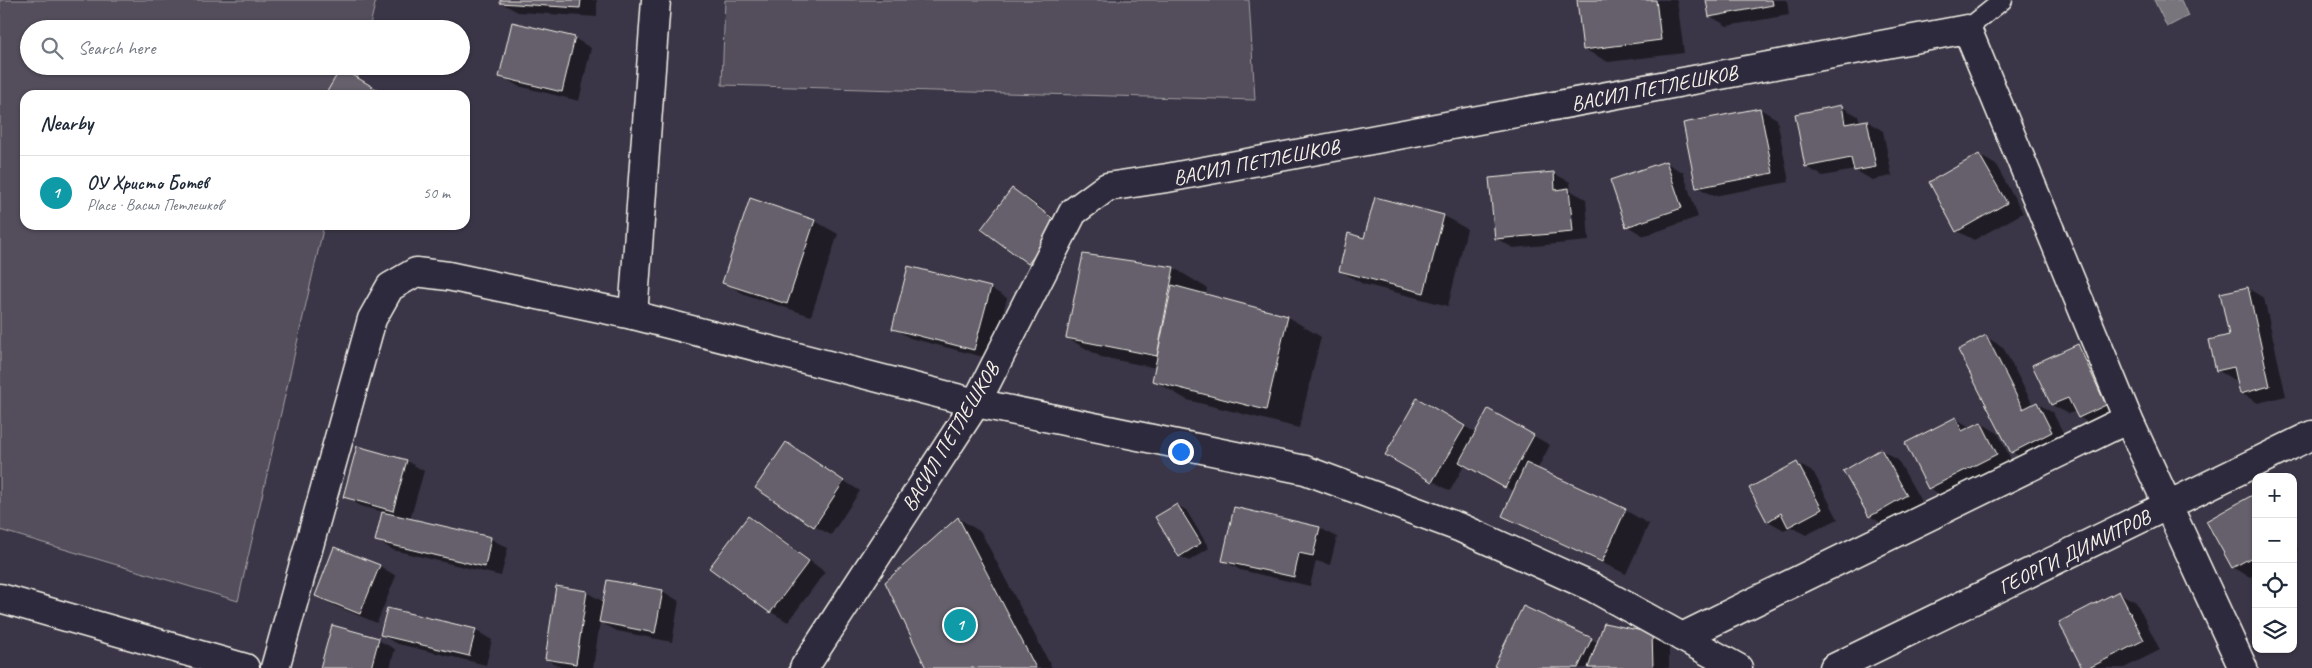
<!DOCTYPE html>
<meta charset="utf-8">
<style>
body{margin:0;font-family:Caveat,sans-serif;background:#f2f2f3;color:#1f2937}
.controls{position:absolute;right:15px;bottom:15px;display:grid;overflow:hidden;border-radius:10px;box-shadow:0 1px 4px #0004}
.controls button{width:45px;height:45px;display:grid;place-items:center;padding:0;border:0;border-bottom:1px solid #e0e1e3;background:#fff;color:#1f2937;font:25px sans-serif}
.you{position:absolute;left:1180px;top:451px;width:18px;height:18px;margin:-12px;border:4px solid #fff;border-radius:50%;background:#1a73e8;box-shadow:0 0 0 8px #1a73e833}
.badge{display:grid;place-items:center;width:32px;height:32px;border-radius:50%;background:#7c3aed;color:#fff;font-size:16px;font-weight:700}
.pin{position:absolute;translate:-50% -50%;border:2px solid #fff;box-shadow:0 1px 5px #0006}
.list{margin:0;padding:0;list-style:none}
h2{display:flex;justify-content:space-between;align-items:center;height:65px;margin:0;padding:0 20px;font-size:21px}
h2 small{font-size:16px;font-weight:400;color:#747a83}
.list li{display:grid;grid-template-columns:32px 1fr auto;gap:15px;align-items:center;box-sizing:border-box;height:75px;padding:0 20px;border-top:1px solid #e0e1e3}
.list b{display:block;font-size:19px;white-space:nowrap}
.list p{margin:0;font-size:16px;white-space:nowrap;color:#747a83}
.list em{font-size:16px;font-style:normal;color:#747a83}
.icon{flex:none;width:28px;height:28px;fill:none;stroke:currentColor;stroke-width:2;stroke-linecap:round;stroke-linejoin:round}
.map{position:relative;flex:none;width:2312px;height:668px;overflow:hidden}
.search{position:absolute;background:#fff;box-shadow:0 1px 4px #0004;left:20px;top:20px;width:450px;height:55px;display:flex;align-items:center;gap:12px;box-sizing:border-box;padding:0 18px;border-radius:28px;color:#747a83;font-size:19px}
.panel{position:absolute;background:#fff;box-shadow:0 1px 4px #0004;left:20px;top:90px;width:450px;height:140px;border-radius:15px}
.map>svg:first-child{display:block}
.green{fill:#534e5c;stroke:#a4a0a2}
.water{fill:#78747b;stroke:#aaa6a7}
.shadow{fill:#0007}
.building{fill:#65616c;stroke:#f4f1e8}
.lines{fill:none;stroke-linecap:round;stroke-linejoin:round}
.service-casing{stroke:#f4f1e8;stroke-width:21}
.minor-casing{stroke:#f4f1e8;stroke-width:31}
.service{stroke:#2f2a3d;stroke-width:18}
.minor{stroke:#2f2a3d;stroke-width:28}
.labels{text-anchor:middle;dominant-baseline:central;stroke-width:5;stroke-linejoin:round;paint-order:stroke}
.street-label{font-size:21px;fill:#f4f1e8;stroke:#2f2a3d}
</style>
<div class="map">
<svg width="2312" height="668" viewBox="0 0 2312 668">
<rect width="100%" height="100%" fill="#3b3647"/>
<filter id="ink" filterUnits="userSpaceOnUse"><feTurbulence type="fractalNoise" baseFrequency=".02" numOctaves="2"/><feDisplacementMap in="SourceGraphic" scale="10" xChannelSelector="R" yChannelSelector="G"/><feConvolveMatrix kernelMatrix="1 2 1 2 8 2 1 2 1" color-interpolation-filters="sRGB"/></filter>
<g filter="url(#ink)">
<g class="green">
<path d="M0,0H376L369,29H29V66H360L354,95H25V225H324L238,601L0,530Z"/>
<path d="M725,0H1249L1255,100L722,85Z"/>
</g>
<path class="water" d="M2154,0H2181L2188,16L2167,27Z"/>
<g class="shadow">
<path d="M501,0H597V17L518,12L501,3Z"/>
<path d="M1579,0H1677L1684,53L1608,62L1584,49Z"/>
<path d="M1707,0H1787L1789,15L1727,26L1710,16Z"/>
<path d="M574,38L591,48L579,101L518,86L501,76Z"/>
<path d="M1842,107L1858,116L1860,122L1867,121L1883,131L1892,176L1872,180L1855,170L1823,176L1806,167Z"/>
<path d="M1760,109L1777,119L1789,182L1714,196L1697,187Z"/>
<path d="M1979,155L1996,165L2023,213L1974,240L1957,231Z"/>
<path d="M1666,163L1683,172L1698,217L1644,236L1627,226Z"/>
<path d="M1553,173L1570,182L1571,191L1586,199L1589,241L1513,248L1496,238Z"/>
<path d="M1012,189L1029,199L1075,233L1045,272L1028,263Z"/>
<path d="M1376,198L1444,216L1467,229L1448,306L1363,284L1340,271L1365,239Z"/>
<path d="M750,200L815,221L838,234L811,316L746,295L723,282Z"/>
<path d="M1174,268L1207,288L1206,296L1288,317L1321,337L1299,428L1187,400L1153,380L1156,368L1101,357L1067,338Z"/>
<path d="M990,288L1007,298L991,359L910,338L893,328Z"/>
<path d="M2247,288L2264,298L2286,396L2258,403L2241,393L2238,379L2234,380L2217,370Z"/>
<path d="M1986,337L2003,347L2033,405L2037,403L2053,413L2068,442L2029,462L2012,452Z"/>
<path d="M2078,345L2095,355L2122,414L2095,427L2079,417L2076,411L2069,414L2052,405L2034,365Z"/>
<path d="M1418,399L1476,433L1489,411L1550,445L1537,470L1625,510L1649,524L1626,574L1527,528L1504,515L1515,492L1465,464L1450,491L1386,454Z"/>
<path d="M1956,419L1972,428L1981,423L1998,433L2013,464L1946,498L1929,488Z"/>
<path d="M787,444L860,491L831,535L814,526Z"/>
<path d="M358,448L407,461L424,471L410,520L491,539L508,548L501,576L393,550L376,540L383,512L361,506L344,496Z"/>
<path d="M1881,450L1898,460L1923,505L1886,526L1870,516Z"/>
<path d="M1797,463L1814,473L1838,519L1806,535L1791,527L1784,530L1768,521Z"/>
<path d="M2256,495V574L2250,577L2233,568Z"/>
<path d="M1177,505L1186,510L1209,548L1189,561L1180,556Z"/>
<path d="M748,518L765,527L825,572L788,622L771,612L711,568Z"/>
<path d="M958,518L981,532L1052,668H928Z"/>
<path d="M1320,528L1337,537L1330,565L1316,561L1310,586L1240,570L1223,560Z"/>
<path d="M2293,541L2298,550L2293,553Z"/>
<path d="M380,566L396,576L377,623L333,605L316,595Z"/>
<path d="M662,591L679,601L672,642L617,631L600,622L593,668H562L546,659L586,592L604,602Z"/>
<path d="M2119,593L2136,602L2160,650L2124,668H2084Z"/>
<path d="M475,630L492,640L486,665L398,644L381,635Z"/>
<path d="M1652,634L1669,644V668H1501L1591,639L1598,643Z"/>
<path d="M378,640L395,649L390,668H321Z"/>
<path d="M184,663L195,668H181Z"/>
</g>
<g class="building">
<path d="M500,0H581L580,8L500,3Z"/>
<path d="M1577,0H1656L1661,40L1583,50Z"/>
<path d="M1706,0H1772L1773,5L1709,17Z"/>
<path d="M512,22L575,37L562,92L499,77Z"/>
<path d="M341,68L383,93L382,95H325Z"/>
<path d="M1842,105L1845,124L1867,120L1876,167L1854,171L1851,158L1805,167L1795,114Z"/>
<path d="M1760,108L1773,173L1696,188L1683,123Z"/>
<path d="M1979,154L2007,203L1956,232L1929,182Z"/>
<path d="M1666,161L1682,208L1626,227L1610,180Z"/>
<path d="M1554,172L1555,190L1569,188L1573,232L1495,239L1489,178Z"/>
<path d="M1012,188L1059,223L1028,264L981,229Z"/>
<path d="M1375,197L1444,215L1424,293L1339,271L1348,233L1364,238Z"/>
<path d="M750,198L815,220L787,304L722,283Z"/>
<path d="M1083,254L1174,267L1157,356L1066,338Z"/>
<path d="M908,266L991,287L974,350L892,329Z"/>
<path d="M1172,285L1288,316L1266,410L1152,381Z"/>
<path d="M2248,287L2270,386L2240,394L2234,367L2216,371L2209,340L2229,335L2220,293Z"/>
<path d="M1986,335L2023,409L2037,402L2052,432L2011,453L1958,350Z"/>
<path d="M2078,344L2106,405L2078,418L2068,398L2051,405L2032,365Z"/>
<path d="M1417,398L1465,426L1432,482L1385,455Z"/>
<path d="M1488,409L1534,435L1505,488L1459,462Z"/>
<path d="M1956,417L1962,431L1981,422L1997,454L1928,489L1905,443Z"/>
<path d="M786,442L844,481L814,527L755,488Z"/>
<path d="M357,446L407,460L393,511L343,497Z"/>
<path d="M1881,449L1907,495L1869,517L1843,471Z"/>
<path d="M1797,462L1822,509L1788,527L1781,513L1767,522L1749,488Z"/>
<path d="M1526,463L1626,509L1602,562L1502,516Z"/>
<path d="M2256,493V555L2232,568L2206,521Z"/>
<path d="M1177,504L1201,543L1179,557L1155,517Z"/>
<path d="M1234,507L1320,527L1313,556L1299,553L1294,577L1222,561Z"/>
<path d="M382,512L491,537L485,567L375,541Z"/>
<path d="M748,516L809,561L770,613L709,568Z"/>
<path d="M958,517L1036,668H926L885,582Z"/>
<path d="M334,547L380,565L360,614L315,596Z"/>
<path d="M607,580L663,590L655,633L599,622Z"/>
<path d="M556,586L587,591L576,664L545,659Z"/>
<path d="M2119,591L2144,640L2089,668H2082L2059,622Z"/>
<path d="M1523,606L1592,638L1578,668H1500L1494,666Z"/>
<path d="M387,608L476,629L469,656L380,635Z"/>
<path d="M1604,623L1652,633L1653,668H1588Z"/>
<path d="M332,625L379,638L371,668H320Z"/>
</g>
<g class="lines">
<g class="service-casing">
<path id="service" d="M1967,29L2003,0"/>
</g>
<g class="minor-casing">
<g id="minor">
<path d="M633,315L656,0"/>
<path d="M0,598L245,668"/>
<path d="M1682,637L2128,419"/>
<path d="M275,668L372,319L390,287L416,272L448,276L633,315L976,403L1305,470L1461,528L1592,587L1738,668"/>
<path d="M804,668L976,403L1073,212L1107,187L1167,178L1967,29L2128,419L2243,668"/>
<path d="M1834,668L2312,435"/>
</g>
</g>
<use href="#service" class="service"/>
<use href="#minor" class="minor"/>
</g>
</g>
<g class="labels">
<g class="street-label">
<text transform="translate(1654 88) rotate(-11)">ВАСИЛ ПЕТЛЕШКОВ</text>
<text transform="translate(1256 162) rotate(-11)">ВАСИЛ ПЕТЛЕШКОВ</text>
<text transform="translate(950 437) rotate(-59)">ВАСИЛ ПЕТЛЕШКОВ</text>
<text transform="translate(2074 552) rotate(-26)">ГЕОРГИ ДИМИТРОВ</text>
</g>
</g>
</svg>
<div class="controls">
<button>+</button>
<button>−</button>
<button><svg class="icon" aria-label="locate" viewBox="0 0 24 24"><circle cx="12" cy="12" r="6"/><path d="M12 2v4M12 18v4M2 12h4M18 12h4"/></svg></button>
<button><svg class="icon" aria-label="layers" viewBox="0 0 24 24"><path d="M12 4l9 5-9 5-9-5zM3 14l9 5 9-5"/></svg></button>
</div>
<div class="you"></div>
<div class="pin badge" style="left:960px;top:625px;background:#0f9aa8">1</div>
<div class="search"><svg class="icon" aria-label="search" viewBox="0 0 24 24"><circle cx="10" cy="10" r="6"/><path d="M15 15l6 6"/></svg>Search here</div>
<section class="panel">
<h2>Nearby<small></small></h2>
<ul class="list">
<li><span class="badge" style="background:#0f9aa8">1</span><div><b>ОУ Христо Ботев</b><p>Place · Васил Петлешков</p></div><em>50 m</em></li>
</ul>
</section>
</div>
